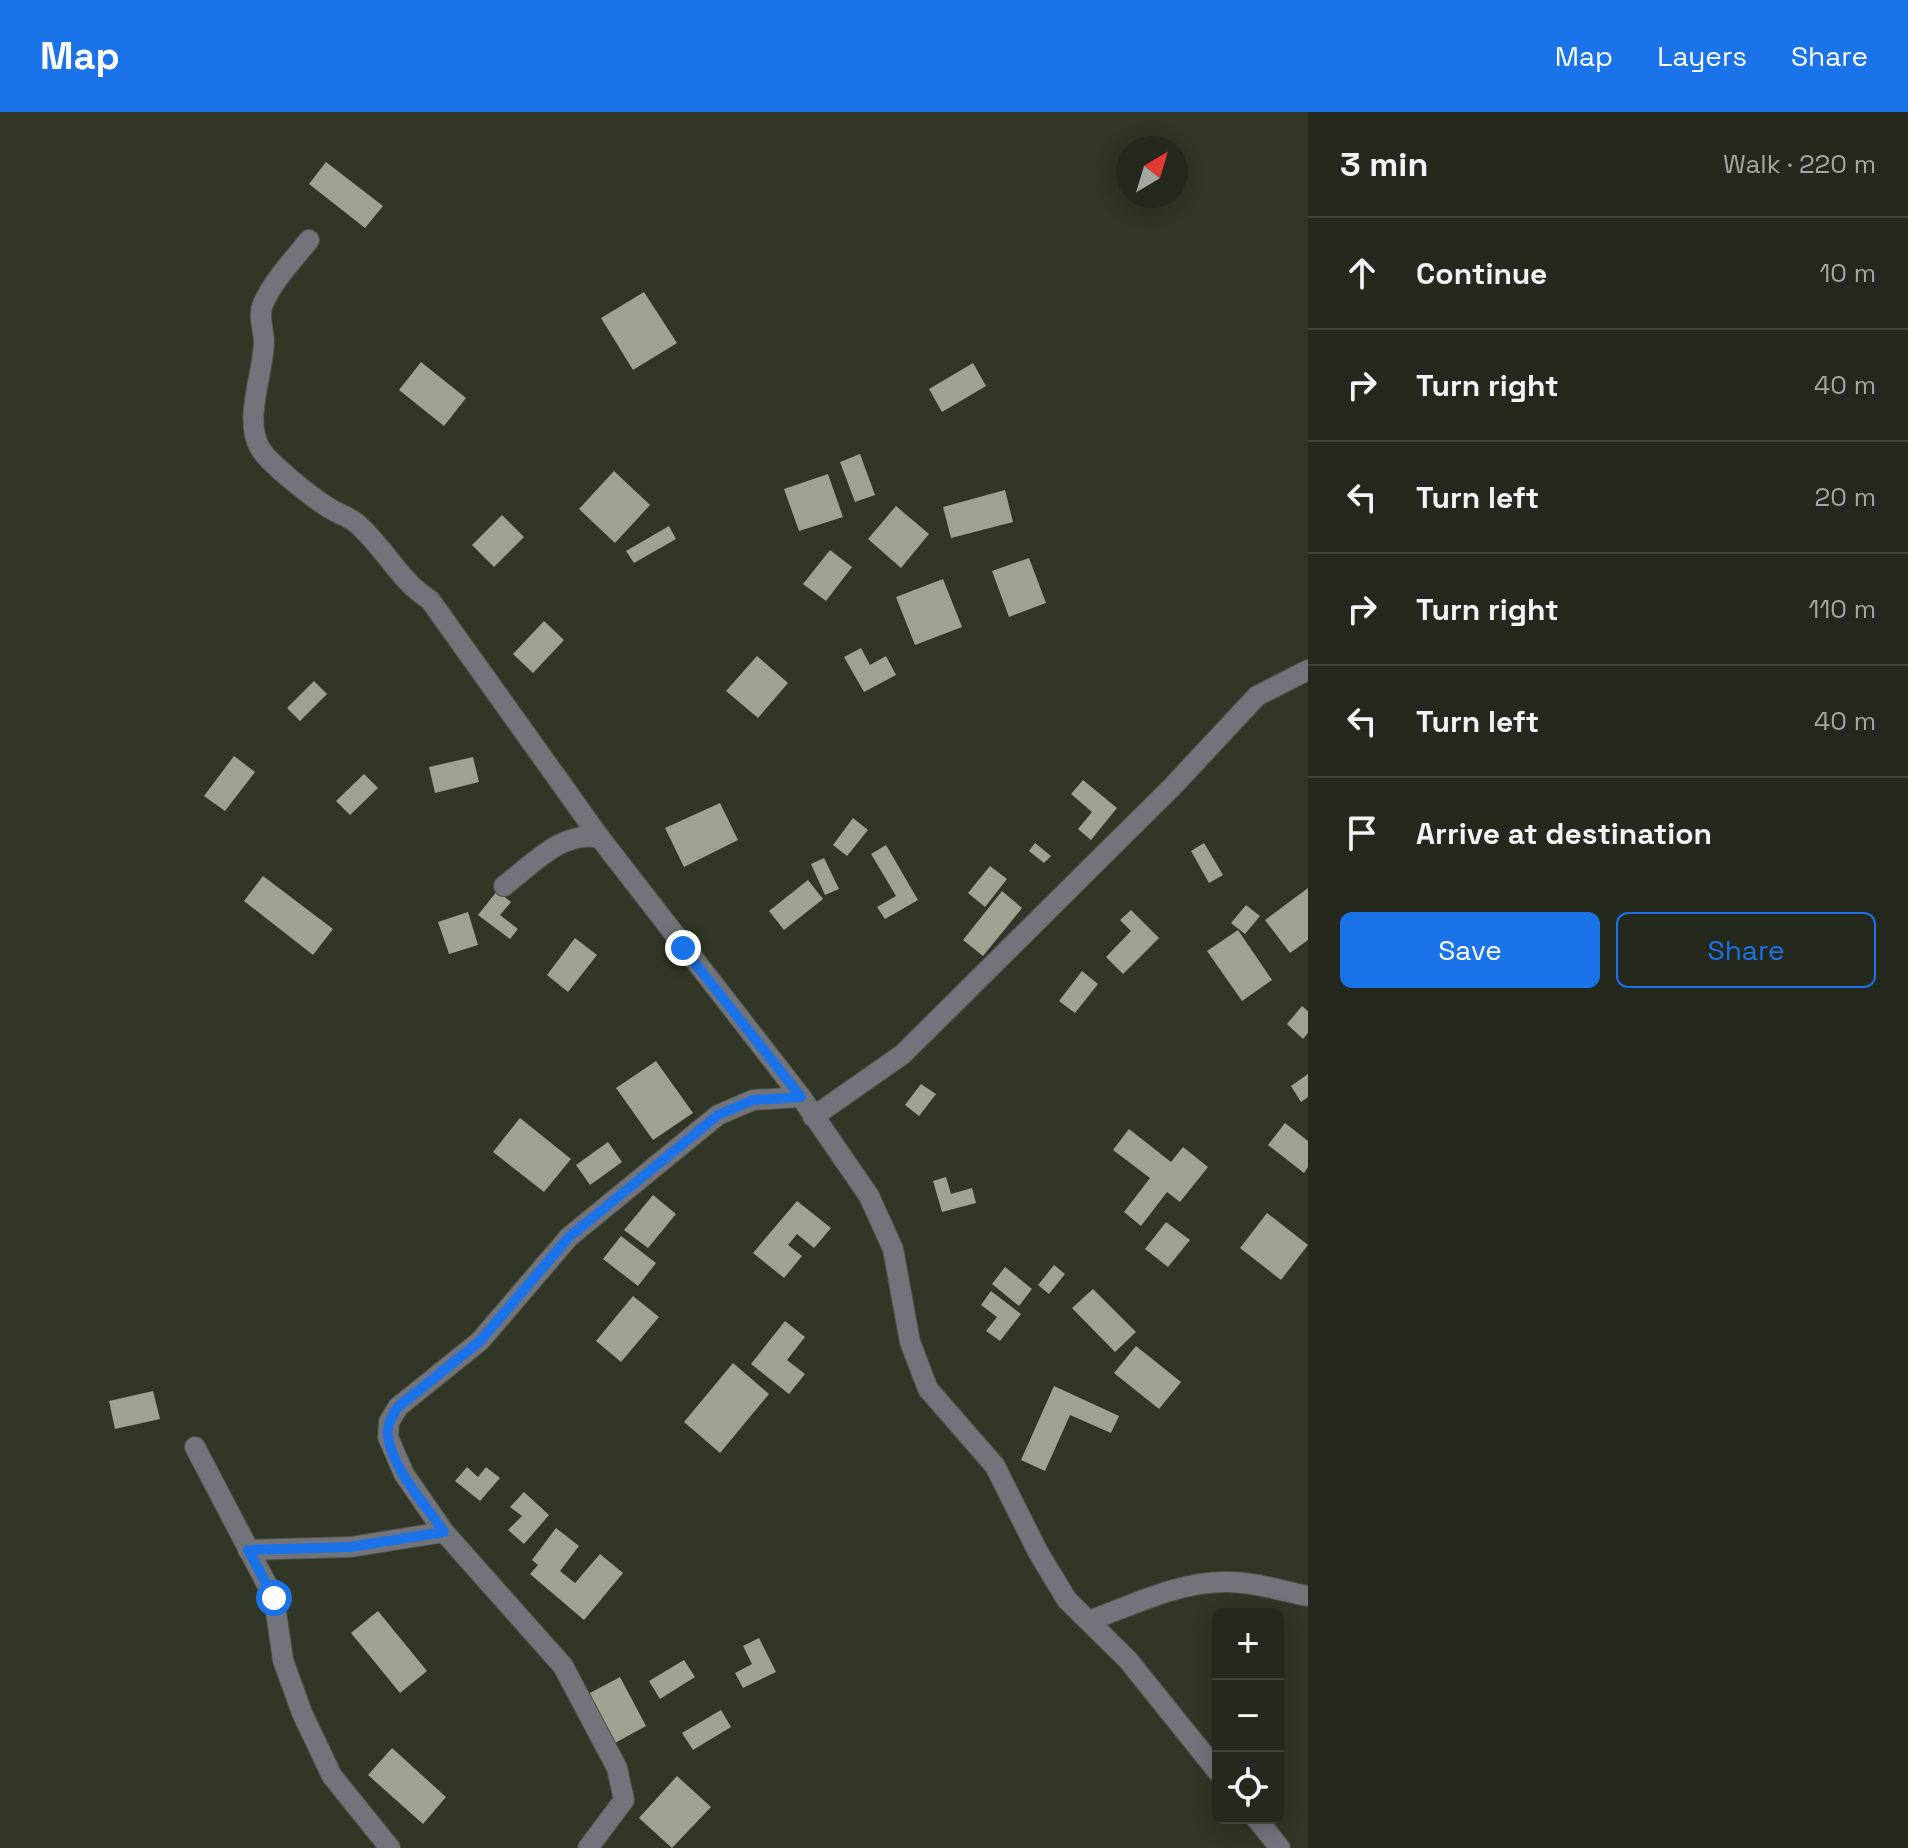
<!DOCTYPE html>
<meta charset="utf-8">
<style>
body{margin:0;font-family:"Space Grotesk",sans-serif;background:#2d3025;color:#f1f3f6}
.controls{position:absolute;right:24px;bottom:24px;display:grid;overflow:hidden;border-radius:12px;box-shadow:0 4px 20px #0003}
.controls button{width:72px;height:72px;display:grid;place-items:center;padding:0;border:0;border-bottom:2px solid #42443b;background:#25281c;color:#f1f3f6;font:40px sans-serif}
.compass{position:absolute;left:1116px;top:24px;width:72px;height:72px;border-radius:50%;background:#25281c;box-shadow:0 4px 20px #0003;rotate:38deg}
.stop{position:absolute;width:24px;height:24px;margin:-18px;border:6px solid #1a73e8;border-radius:50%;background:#fff}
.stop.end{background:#1a73e8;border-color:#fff;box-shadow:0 2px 8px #0008}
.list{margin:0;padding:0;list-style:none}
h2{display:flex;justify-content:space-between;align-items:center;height:104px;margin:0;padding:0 32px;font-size:34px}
h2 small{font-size:26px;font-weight:400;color:#a3a6a3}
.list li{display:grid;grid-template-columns:52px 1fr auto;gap:24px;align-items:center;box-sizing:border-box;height:112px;padding:0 32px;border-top:2px solid #42443b}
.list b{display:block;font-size:30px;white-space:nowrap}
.list em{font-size:26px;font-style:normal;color:#a3a6a3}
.actions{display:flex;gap:16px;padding:24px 32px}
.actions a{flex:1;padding:18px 0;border:2px solid #1a73e8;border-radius:12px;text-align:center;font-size:28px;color:#1a73e8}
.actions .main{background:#1a73e8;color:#fff}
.icon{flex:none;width:44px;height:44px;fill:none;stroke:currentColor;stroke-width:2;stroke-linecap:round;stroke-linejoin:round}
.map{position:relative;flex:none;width:1308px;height:1736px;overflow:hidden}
header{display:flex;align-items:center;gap:48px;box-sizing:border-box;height:112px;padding:0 40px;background:#1a73e8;color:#fff}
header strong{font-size:38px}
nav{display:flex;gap:44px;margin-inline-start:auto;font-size:28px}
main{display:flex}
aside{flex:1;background:#25281c}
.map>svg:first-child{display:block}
.building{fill:#9ea391}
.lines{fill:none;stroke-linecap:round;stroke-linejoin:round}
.minor-casing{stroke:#4e5243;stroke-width:22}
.minor{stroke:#72737b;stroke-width:20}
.route{stroke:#1a73e8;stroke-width:10}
</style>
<header>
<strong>Map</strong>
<nav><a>Map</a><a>Layers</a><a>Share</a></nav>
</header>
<main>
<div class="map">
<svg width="1308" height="1736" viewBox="0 0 1308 1736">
<rect width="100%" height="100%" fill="#313626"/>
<g class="building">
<path d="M326,50L383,94L365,116L309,72Z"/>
<path d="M644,180L677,231L633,258L601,206Z"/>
<path d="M421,250L466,286L444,314L399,278Z"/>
<path d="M973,251L986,274L942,300L929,277Z"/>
<path d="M860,342L875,383L855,390L840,350Z"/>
<path d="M614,359L650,393L615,431L579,397Z"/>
<path d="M828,362L843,405L799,419L784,377Z"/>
<path d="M1005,378L1013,410L951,426L943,395Z"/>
<path d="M896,394L929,422L901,456L868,427Z"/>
<path d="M502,403L524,425L494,455L472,433Z"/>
<path d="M669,414L676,427L634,451L626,439Z"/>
<path d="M830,438L852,455L826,489L803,472Z"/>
<path d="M1029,446L1046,491L1009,505L992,459Z"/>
<path d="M943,467L962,515L915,533L896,485Z"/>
<path d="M544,509L564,528L533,561L513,542Z"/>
<path d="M861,536L870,553L886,544L896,563L864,580L844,545Z"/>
<path d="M757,544L788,571L758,606L726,579Z"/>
<path d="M314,569L327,582L300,609L287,596Z"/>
<path d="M234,644L255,660L225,699L204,684Z"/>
<path d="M473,645L479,670L435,681L429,655Z"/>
<path d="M364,662L378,676L350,703L336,689Z"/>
<path d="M1083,668L1117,696L1091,728L1078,717L1092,700L1071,682Z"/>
<path d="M720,691L738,728L684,755L665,716Z"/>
<path d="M853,706L868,718L847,744L833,733Z"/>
<path d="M1035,731L1051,744L1044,751L1029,739Z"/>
<path d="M1204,731L1223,763L1209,771L1191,739Z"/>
<path d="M886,733L918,788L885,807L877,795L896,784L871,742Z"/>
<path d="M824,746L839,777L825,783L811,752Z"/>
<path d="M990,754L1007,767L985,795L968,781Z"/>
<path d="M263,764L333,817L313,843L244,789Z"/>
<path d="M808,768L823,787L784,818L769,799Z"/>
<path d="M1308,776V828L1290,841L1265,808Z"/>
<path d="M497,779L511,790L500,803L518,817L510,827L478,803Z"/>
<path d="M1002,779L1022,796L983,844L963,828Z"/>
<path d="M1246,793L1260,804L1245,822L1231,811Z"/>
<path d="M1131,798L1159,826L1123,862L1106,845L1131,819L1120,808Z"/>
<path d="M468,800L478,833L449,842L438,810Z"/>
<path d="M1238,818L1272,868L1242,889L1207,839Z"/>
<path d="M575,826L597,843L568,880L547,863Z"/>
<path d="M1082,859L1098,872L1075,901L1059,889Z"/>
<path d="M1302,894L1308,899V921L1303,927L1287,912Z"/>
<path d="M656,949L693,1001L653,1028L616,976Z"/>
<path d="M1308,962V985L1301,990L1291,974Z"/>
<path d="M921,972L936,982L919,1004L905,993Z"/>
<path d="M520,1006L571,1047L544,1080L493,1040Z"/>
<path d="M1285,1011L1308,1029V1055L1304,1061L1268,1033Z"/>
<path d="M1129,1017L1171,1050L1183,1035L1208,1055L1180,1090L1167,1080L1141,1114L1124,1100L1150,1066L1113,1038Z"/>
<path d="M608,1030L622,1050L590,1073L576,1053Z"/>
<path d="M946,1065L951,1082L972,1076L976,1091L942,1100L933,1069Z"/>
<path d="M653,1083L676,1102L648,1136L624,1118Z"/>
<path d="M797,1089L831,1116L814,1136L797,1122L788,1133L802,1144L784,1166L753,1141Z"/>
<path d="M1267,1101L1308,1133L1281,1168L1240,1136Z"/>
<path d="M1166,1110L1190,1128L1168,1155L1145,1137Z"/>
<path d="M621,1124L656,1151L638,1174L603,1147Z"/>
<path d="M1054,1153L1065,1162L1049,1182L1038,1173Z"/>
<path d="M1005,1155L1032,1177L1019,1194L992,1172Z"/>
<path d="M1093,1177L1136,1220L1115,1240L1072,1196Z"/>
<path d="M991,1179L1021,1202L1000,1229L986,1219L997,1205L981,1193Z"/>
<path d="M633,1184L659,1205L621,1250L596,1229Z"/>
<path d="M785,1209L805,1225L787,1248L805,1262L789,1282L751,1252Z"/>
<path d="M1136,1234L1181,1270L1159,1297L1114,1261Z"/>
<path d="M733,1251L769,1282L720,1341L684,1310Z"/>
<path d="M1054,1274L1119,1304L1111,1321L1070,1303L1045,1359L1021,1348Z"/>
<path d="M153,1279L160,1307L115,1317L109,1289Z"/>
<path d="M467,1355L478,1365L486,1355L500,1366L480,1389L455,1369Z"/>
<path d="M524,1380L549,1403L524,1432L508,1418L522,1404L510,1395Z"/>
<path d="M556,1416L579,1434L560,1459L575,1471L600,1442L623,1461L584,1508L530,1462L538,1453L532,1448Z"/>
<path d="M378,1499L427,1559L400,1581L351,1521Z"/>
<path d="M759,1526L776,1560L743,1576L735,1561L752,1552L743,1534Z"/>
<path d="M684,1548L695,1565L660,1587L649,1569Z"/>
<path d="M620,1565L646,1614L615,1631L588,1582Z"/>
<path d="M721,1598L731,1615L693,1638L682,1621Z"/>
<path d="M392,1636L446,1685L423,1712L368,1663Z"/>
<path d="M677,1664L711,1695L672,1736L639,1706Z"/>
</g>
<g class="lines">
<g class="minor-casing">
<g id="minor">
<path d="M309,128C293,148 273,169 263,192C258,203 263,217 264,228C264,261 243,307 260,336C268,351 313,386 329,396C337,401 347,404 355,410C385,435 398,468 430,488L600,726L801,985L869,1084L893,1137L910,1230L928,1277L995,1354L1038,1440L1067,1488L1128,1548L1218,1660"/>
<path d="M504,774C533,752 562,718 600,726"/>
<path d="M813,1005L903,942L1173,674L1257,584L1308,558"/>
<path d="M195,1335L274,1486L283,1548L302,1601L332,1664L390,1736"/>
<path d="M248,1438L350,1435L444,1420"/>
<path d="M1089,1509C1132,1493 1180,1469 1228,1470C1255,1470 1281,1479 1308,1484"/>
<path d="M1256,1706L1280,1736"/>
<path d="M588,1736L624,1688L617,1656L563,1554L444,1420L404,1362L388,1325L389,1310L398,1295L480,1229L569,1125L718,1003L753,988L801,985"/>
</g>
</g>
<use href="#minor" class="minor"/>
</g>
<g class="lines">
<path class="route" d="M274,1486L248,1438L350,1435L444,1420C425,1392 394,1360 388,1325C386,1314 392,1304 398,1295L480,1229L569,1125L718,1003L753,988L801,985L683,836"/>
</g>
</svg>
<div class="controls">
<button>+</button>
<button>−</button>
<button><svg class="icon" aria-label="locate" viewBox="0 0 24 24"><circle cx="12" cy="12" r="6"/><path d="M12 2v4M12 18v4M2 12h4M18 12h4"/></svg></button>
</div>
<svg class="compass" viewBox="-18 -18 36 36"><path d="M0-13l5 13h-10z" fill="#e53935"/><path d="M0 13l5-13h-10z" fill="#a3a6a3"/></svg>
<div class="stop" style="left:274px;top:1486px"></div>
<div class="stop end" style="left:683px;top:836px"></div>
</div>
<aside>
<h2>3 min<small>Walk · 220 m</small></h2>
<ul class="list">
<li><svg class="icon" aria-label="ahead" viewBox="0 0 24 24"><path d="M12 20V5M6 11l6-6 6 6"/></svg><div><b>Continue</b></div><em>10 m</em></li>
<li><svg class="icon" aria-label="right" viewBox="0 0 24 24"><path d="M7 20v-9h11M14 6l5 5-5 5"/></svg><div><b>Turn right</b></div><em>40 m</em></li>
<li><svg class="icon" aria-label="left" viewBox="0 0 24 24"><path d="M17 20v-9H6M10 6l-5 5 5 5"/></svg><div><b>Turn left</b></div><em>20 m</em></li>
<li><svg class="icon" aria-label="right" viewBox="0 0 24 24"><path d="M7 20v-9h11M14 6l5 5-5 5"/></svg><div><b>Turn right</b></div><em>110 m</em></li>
<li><svg class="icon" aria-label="left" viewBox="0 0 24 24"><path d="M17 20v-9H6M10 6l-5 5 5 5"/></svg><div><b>Turn left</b></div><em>40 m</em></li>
<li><svg class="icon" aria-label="arrive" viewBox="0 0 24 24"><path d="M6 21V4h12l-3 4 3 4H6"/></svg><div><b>Arrive at destination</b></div></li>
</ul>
<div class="actions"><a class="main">Save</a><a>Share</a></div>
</aside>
</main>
